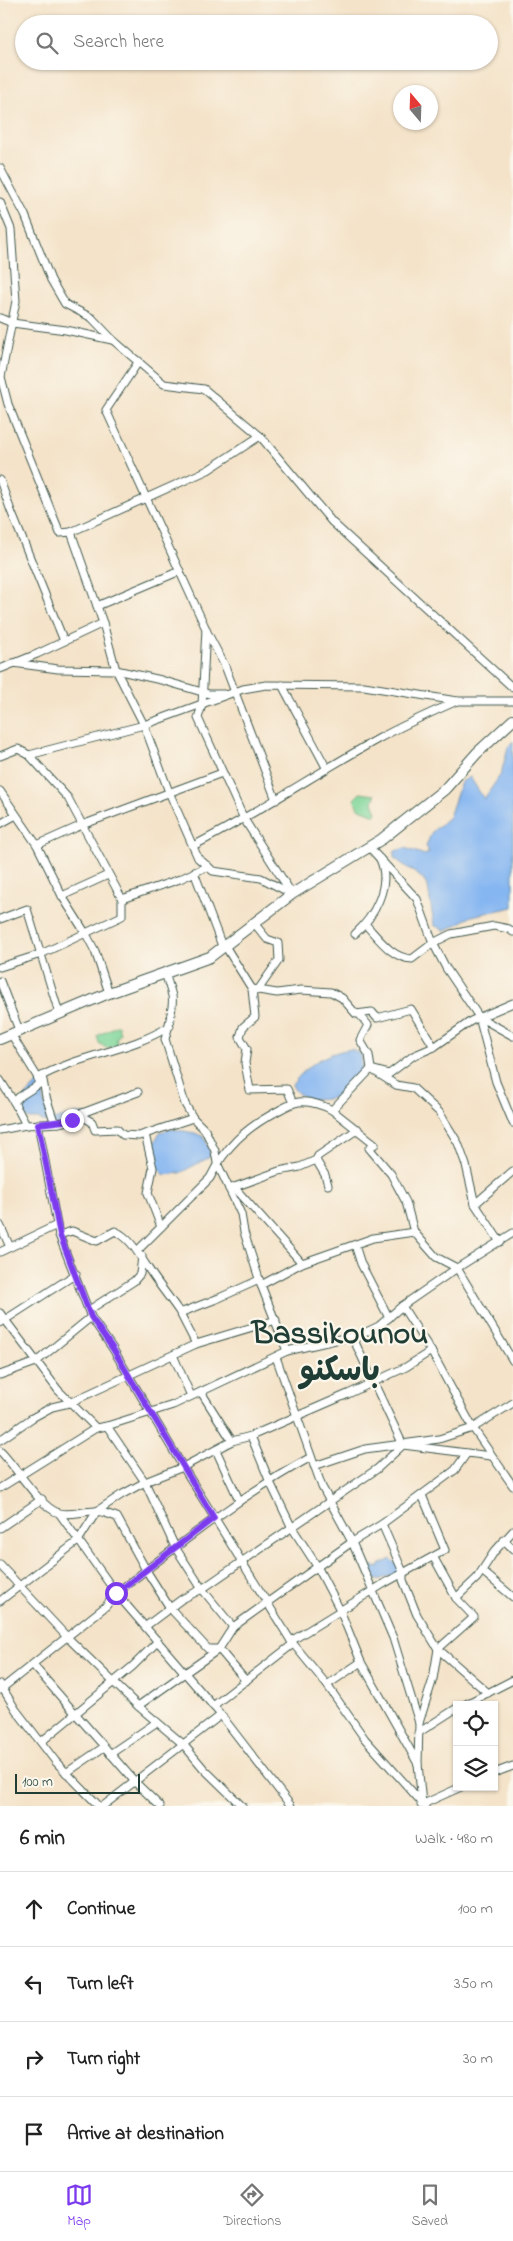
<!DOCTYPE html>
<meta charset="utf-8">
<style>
body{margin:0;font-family:"Indie Flower","Playpen Sans Arabic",sans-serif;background:#f2f2f2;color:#222}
.controls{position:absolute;right:15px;bottom:15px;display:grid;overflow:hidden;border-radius:0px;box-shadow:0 1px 4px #0004}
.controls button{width:45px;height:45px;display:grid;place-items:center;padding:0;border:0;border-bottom:1px solid #e0e0e0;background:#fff;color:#222;font:25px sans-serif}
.compass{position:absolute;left:393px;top:85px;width:45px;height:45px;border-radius:50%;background:#fff;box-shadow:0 1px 4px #0004;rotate:341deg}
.scale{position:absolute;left:15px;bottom:12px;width:125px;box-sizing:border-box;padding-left:5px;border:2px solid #1f3d34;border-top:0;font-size:14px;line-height:18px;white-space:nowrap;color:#1f3d34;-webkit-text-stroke:4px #fbf7ec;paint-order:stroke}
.stop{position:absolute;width:15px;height:15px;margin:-11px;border:4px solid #7c3aed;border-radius:50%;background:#fff}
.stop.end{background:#7c3aed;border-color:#fff;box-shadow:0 1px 5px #0008}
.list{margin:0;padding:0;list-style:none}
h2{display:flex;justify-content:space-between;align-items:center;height:65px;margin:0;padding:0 20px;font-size:21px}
h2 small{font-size:16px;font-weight:400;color:#767676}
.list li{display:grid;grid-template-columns:32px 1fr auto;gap:15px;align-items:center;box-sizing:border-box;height:75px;padding:0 20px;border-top:1px solid #e0e0e0}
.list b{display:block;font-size:19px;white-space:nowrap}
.list em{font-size:16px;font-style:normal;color:#767676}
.icon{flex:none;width:28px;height:28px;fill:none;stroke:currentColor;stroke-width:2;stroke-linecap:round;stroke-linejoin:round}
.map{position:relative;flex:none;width:513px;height:1806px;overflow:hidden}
.search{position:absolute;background:#fff;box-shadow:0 1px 4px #0004;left:15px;right:15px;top:15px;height:55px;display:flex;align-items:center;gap:12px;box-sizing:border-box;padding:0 18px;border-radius:28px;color:#767676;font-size:19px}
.sheet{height:365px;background:#fff}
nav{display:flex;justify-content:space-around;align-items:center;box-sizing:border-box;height:70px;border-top:1px solid #e0e0e0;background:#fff;font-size:14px;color:#767676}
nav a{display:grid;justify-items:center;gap:2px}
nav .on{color:#7c3aed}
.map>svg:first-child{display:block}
.green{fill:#80d69a;stroke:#508a67}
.water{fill:#85b6f1;stroke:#527a92}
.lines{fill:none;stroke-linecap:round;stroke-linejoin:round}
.street-casing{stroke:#3f564a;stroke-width:9}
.secondary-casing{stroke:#3f564a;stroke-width:12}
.street{stroke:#fff;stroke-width:7}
.secondary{stroke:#fff;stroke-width:10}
.route{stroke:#7c3aed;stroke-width:6}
.labels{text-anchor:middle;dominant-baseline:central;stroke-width:4.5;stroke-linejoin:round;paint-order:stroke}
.town-label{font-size:32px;font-weight:bold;fill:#1f3d34;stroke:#fbf7ec}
</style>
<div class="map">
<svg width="513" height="1806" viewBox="0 0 513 1806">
<rect width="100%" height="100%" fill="#fbf7ec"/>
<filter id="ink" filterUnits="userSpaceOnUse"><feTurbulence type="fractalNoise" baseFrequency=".02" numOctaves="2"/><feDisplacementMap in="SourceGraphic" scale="10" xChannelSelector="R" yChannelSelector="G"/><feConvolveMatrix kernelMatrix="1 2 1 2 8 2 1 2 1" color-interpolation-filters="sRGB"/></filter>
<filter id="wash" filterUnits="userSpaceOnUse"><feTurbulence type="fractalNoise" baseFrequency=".0096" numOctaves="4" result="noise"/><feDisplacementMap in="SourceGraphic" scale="20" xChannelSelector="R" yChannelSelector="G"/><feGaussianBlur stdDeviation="1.12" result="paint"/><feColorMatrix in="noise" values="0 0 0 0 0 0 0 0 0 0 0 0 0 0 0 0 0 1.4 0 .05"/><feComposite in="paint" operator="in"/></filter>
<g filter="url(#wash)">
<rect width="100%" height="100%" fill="#f4e3c9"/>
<g class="green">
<path d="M360,793L375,795L373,802L377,812L375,815L358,808L354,799Z"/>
<path d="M118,1025L120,1034L116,1039L119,1046L106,1048L99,1043L97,1036Z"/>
</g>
<g class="water">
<path d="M513,741V907L472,916L445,931L434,925L428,887L422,878L394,858L395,851L405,848L425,855L429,852L426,846L432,832L449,817L461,782L470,777L484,799L501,774L508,747Z"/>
<path d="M352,1049L361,1055C362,1066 362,1076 354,1085C340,1101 302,1108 292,1085C308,1064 325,1053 352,1049Z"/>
<path d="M41,1080L44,1098L43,1101L53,1120L76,1114H85L91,1127L85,1124L61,1128L38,1119H29L21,1112V1101Z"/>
<path d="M172,1129L195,1133L204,1137L210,1151V1157L180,1173L165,1175C147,1159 149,1153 160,1132Z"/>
<path d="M391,1559L399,1567V1573L378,1580L369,1577L368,1570L372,1565L378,1568L381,1564Z"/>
</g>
</g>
<g filter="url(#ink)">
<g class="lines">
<g class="street-casing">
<g id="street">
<path d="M0,168L25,215L51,280L65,304L92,318L113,340L164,384L204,389L260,436L332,522L513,688"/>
<path d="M0,202L11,229L16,301L1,377L8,404L60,533L71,532L103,623L116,670L144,725L169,792L198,858L213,871L261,878L292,894"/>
<path d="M0,318L12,323L66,330L112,340"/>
<path d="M139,361L106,410L206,629L202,705L198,718L244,819L292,894"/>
<path d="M0,480L11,511L64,641"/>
<path d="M71,532L208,470L260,436"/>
<path d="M97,606L180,571"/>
<path d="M206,630L225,666L276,800"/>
<path d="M13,663L58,669L116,670L161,680L209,694H224"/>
<path d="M0,669L37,654L103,623"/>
<path d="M282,685L327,769"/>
<path d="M0,756L18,749L29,755L144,725L243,689L266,685L364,686L457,701H513"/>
<path d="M0,791L37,845L62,896L86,934L95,951L109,993"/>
<path d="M0,824L16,815"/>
<path d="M37,845L82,825L222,773"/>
<path d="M193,846C256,814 315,774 378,739C403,725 430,713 457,701"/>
<path d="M369,847L417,899L433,943L446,968L479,1017L496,1082L513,1123"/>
<path d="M194,872L222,946L227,949L252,989L255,1017L243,1027L240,1037L247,1049L245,1063L250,1090L287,1089L293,1103"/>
<path d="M62,896L108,875"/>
<path d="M122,899L180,879L208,866"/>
<path d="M0,919L27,909L59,1013"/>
<path d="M254,923L267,939L278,943L279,960L258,990"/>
<path d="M366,925C379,939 392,958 412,959L433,943L451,934L494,926L509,929L513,932"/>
<path d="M355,934C374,917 392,885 380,859"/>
<path d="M0,967L41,954L122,916V899L68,798L29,755"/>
<path d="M165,972C167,980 170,988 172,996C174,1004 168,1030 165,1039L185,1104L193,1118L205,1130L215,1151L217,1163L241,1214L244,1232L261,1285L287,1351"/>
<path d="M0,981L19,1030"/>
<path d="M252,989L277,993L301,990L331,992L342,998L356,1014L372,1012L377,1018L411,1009L434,1047"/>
<path d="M360,1015L368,1025L360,1040L369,1055L371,1069L396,1085L413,1088L439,1112L458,1143L466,1165L475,1204L500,1242"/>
<path d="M479,1017L513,1036"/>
<path d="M11,1034L38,1078L43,1080L46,1097L54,1121L58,1123L85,1118L92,1122L95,1130L117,1129L123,1135L139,1136L193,1118"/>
<path d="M0,1080L14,1102L26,1125"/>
<path d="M14,1102L19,1097L38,1085V1078C80,1054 129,1052 170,1026"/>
<path d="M332,1110L375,1144L369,1148L391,1174L406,1202L414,1232L436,1257L457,1268L513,1361"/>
<path d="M69,1118L138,1092"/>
<path d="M38,1124L59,1235L91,1317L113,1349L183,1467L291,1641L327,1685L365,1739L425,1806"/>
<path d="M0,1130L26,1125L59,1123"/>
<path d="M145,1134L153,1168L148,1193L161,1227"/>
<path d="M316,1160L325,1175L328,1185"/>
<path d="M234,1187L302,1263"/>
<path d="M229,1189L279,1171L300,1167L316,1160L318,1156L358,1129"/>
<path d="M475,1204L513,1171"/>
<path d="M0,1225L10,1247"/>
<path d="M59,1235L72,1231L97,1241L115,1231C132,1239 138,1254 148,1268C158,1284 170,1298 180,1313L219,1298L259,1280"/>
<path d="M355,1245L361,1264L389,1318"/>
<path d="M137,1251L210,1178C225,1147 245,1129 274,1113C282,1109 290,1103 299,1102C311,1101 322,1105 332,1110L371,1069L389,1074L413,1056L434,1047L471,1021L513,1003"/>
<path d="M0,1252L57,1225"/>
<path d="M261,1285L302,1263L373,1238L414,1232"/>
<path d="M402,1306L431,1351L473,1428L513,1486"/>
<path d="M89,1310L134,1281L140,1274L142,1256"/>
<path d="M0,1313L58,1390L96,1428"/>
<path d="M180,1313L196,1344"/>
<path d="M0,1323L76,1274"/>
<path d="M352,1336L403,1445"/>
<path d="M173,1355L191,1396"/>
<path d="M276,1357L322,1487L352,1542L393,1638L419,1723"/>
<path d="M0,1375L36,1362L91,1317"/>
<path d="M201,1392L232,1441"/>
<path d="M107,1426L145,1482L175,1547L202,1589L233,1627"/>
<path d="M251,1436L269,1480L291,1526L317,1566L340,1610L361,1662L418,1764"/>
<path d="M0,1440L32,1418L52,1407L69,1403L196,1344L276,1320"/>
<path d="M216,1450L239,1500"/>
<path d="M0,1451C15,1465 40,1508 59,1513C70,1516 83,1511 95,1511C102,1511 110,1515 117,1517L146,1570L170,1608L208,1649H219L246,1681"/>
<path d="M314,1466L365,1449L439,1439L473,1428L513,1403"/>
<path d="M0,1488L96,1428L107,1426L173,1405L287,1351L362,1334L379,1326L402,1306L457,1268L513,1233"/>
<path d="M59,1513L116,1593L221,1715L291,1806"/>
<path d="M382,1524L403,1572V1580L417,1615L438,1649L488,1693"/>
<path d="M0,1528L42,1499"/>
<path d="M504,1540L513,1549"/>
<path d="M434,1558L456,1598"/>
<path d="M0,1565L68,1638L138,1706L183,1744L204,1769L242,1806"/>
<path d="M482,1571L513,1597"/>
<path d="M0,1601L78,1541L97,1511L121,1495L145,1482L183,1467L232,1441L251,1436L348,1394L406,1367L431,1351"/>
<path d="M146,1626L182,1599L202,1589L377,1469L403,1445L491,1456"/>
<path d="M291,1641L385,1583L445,1550L422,1495"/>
<path d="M33,1665L136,1783L160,1806"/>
<path d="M0,1684L16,1710L56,1762L99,1806"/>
<path d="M327,1685L361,1662"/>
<path d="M0,1690L106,1606L116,1593C179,1545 241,1495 311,1457"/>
<path d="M464,1705L513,1680"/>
<path d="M138,1706L219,1649L233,1627L352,1542L382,1524L455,1470L467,1453"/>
<path d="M213,1706L293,1644"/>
<path d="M418,1733L457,1708"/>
<path d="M41,1742L133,1666L158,1641"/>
<path d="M110,1754L157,1722"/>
<path d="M66,1773L104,1747"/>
<path d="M494,1773L513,1766"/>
<path d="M422,1803L418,1764L419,1723L433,1679L438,1649L474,1617L456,1598L477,1578L494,1552L513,1531"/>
<path d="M421,1805L461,1787"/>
<path d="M103,1806L221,1715"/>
</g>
</g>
<g class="secondary-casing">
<path id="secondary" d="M0,1039L109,993L210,957L292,894L382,839L445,789L477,753L513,720"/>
</g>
<use href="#street" class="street"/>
<use href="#secondary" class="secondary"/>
</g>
</g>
<g class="lines" filter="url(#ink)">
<path class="route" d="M72,1120L38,1124L60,1235L91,1317L113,1349L214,1518L116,1593"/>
</g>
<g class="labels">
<g class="town-label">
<text x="340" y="1335">Bassikounou<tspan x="340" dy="37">باسكنو</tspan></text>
</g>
</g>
</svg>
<div class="controls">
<button><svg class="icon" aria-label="locate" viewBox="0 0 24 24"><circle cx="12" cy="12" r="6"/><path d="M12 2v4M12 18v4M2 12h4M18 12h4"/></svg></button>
<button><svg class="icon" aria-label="layers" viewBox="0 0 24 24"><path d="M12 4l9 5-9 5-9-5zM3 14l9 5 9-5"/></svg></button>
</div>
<svg class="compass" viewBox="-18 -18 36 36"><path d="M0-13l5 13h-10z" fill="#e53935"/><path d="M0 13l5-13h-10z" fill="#767676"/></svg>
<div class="scale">100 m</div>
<div class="stop" style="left:116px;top:1593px"></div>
<div class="stop end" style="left:72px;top:1120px"></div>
<div class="search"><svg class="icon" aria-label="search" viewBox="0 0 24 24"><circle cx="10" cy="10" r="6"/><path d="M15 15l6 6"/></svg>Search here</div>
</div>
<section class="sheet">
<h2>6 min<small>Walk · 480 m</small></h2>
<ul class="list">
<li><svg class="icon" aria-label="ahead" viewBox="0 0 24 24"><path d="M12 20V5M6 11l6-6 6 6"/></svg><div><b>Continue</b></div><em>100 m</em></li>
<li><svg class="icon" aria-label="left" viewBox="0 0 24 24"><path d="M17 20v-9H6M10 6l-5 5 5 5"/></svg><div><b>Turn left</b></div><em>350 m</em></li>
<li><svg class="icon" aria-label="right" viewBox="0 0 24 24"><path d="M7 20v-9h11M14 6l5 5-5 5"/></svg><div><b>Turn right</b></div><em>30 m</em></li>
<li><svg class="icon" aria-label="arrive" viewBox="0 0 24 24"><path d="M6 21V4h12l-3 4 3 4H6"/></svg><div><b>Arrive at destination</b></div></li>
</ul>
</section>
<nav>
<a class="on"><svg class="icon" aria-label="map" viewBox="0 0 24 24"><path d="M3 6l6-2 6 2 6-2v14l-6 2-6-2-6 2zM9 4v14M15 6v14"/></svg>Map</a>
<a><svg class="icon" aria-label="directions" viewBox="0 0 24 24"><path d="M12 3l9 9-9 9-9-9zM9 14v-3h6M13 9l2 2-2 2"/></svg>Directions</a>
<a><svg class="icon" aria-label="saved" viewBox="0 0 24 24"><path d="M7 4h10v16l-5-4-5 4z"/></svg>Saved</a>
</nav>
